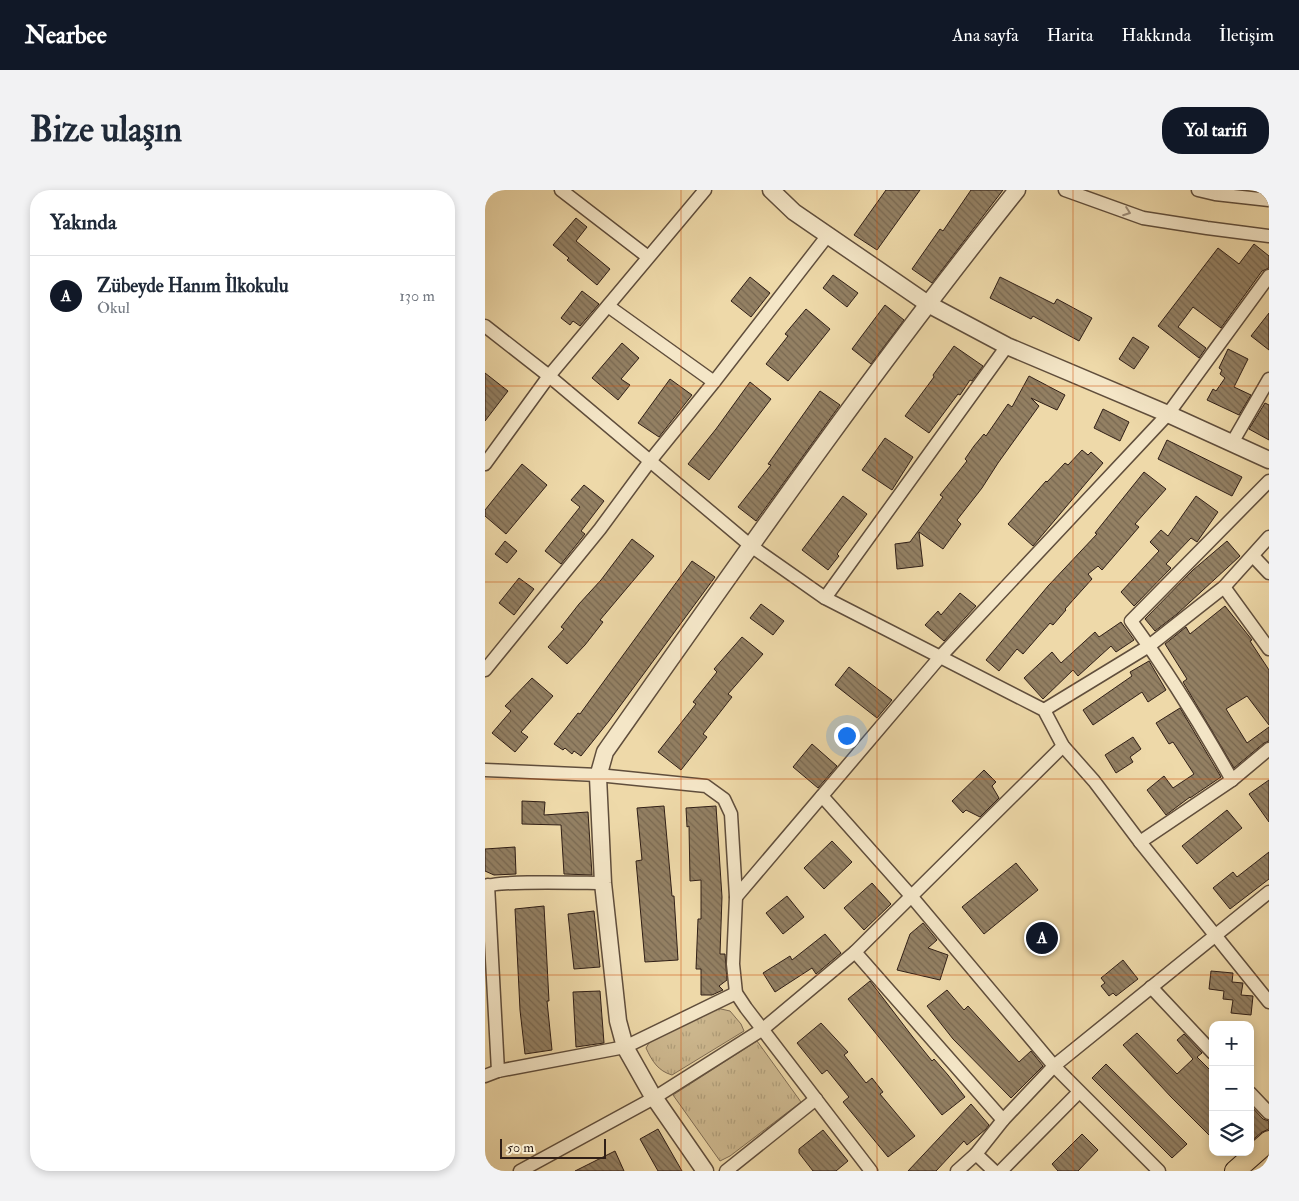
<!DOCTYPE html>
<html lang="tr">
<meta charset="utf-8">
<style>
body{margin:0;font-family:"IM FELL Double Pica",serif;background:#f2f2f3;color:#1f2937}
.controls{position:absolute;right:15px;bottom:15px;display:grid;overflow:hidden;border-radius:10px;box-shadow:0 2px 8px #0003}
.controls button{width:45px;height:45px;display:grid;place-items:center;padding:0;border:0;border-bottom:1px solid #e0e1e3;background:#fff;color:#1f2937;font:25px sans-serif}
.scale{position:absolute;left:15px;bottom:12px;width:106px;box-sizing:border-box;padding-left:5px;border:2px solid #301f17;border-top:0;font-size:14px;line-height:18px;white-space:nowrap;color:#301f17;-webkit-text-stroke:4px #f4e6c7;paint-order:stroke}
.you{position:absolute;left:361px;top:545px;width:18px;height:18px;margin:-12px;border:4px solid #fff;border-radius:50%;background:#1a73e8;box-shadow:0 0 0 8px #1a73e833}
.badge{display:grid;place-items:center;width:32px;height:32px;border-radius:50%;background:#111827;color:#fff;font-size:16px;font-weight:700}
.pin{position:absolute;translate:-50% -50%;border:2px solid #fff;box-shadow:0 1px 5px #0006}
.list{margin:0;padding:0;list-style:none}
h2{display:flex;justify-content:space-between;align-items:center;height:65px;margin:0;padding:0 20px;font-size:21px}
h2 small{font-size:16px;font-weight:400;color:#747a83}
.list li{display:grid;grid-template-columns:32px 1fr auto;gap:15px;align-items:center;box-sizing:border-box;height:80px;padding:0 20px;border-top:1px solid #e0e1e3}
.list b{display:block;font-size:19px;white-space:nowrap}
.list p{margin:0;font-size:16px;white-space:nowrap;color:#747a83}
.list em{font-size:16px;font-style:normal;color:#747a83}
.icon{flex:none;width:28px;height:28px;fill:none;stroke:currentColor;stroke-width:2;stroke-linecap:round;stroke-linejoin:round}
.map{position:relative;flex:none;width:784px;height:981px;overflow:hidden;border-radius:20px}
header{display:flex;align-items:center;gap:30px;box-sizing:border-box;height:70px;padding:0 25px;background:#111827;color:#fff}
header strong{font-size:24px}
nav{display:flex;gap:28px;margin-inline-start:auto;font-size:18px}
.intro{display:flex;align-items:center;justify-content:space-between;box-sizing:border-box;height:120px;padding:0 30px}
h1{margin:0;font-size:35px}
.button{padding:12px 22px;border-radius:20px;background:#111827;color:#fff;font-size:18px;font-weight:700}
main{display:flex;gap:30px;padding:0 30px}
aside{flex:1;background:#fff;border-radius:20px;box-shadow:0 2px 8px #0003}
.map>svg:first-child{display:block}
.grass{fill:url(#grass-tufts);stroke:#7f6c54}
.building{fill:url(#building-back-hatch);stroke:#301f17}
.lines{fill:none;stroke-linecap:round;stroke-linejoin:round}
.minor-casing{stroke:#604e3c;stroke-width:15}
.tertiary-casing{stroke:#604e3c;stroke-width:19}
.primary-casing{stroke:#301f17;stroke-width:22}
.minor{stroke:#f4e6c7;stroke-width:12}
.tertiary{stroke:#f4e6c7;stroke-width:16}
.primary{stroke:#eed9a9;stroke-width:20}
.oneway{stroke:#9c8c78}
.grid{fill:none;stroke:#cc500e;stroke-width:1;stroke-opacity:0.55}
</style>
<header>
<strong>Nearbee</strong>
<nav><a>Ana sayfa</a><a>Harita</a><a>Hakkında</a><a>İletişim</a></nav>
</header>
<div class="intro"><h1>Bize ulaşın</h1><a class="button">Yol tarifi</a></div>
<main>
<aside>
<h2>Yakında<small></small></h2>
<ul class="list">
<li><span class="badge">A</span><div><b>Zübeyde Hanım İlkokulu</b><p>Okul</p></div><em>130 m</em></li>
</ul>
</aside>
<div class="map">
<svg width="784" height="981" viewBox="0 0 784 981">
<defs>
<pattern id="grass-tufts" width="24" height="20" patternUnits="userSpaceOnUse" patternTransform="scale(1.25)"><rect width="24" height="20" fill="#ceb990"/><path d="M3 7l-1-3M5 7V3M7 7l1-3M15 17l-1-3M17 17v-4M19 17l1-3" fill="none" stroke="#b19f7b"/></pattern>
<pattern id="building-back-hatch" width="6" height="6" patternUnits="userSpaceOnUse" patternTransform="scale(1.25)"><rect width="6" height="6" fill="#938063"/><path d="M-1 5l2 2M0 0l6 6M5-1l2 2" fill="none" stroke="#786851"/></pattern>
</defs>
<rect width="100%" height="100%" fill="#eed9a9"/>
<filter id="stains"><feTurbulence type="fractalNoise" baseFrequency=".004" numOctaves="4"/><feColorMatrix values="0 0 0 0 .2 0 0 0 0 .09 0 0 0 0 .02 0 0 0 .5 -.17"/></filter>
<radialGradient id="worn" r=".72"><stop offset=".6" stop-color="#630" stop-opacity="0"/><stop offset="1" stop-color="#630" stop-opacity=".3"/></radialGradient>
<g class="grass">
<path d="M227,817L245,821L256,834L259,841L187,885C173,881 167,871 161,858L167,848Z"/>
<path d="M272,851L316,912L245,966L235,971L188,905Z"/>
</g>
<g class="building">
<path d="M401,0H435L392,60L369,45Z"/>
<path d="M486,0H518L447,93L427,79L455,39L458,41Z"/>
<path d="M91,28L102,37L91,51L125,79L112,95L82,70L84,68L68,55Z"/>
<path d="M769,54L784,66V78L777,81L736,138L708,117L693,137L721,158L714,168L673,136L733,58L754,74Z"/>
<path d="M348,85L373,103L362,117L338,98Z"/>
<path d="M265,87L285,103L266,127L246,111Z"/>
<path d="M515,87L569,114L572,109L607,128L594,151L548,126L546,129L505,108Z"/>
<path d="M97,101L114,114L95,136L88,131L85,135L76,128Z"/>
<path d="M400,115L419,130L386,174L367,159Z"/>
<path d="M321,119L345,139L303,191L281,174L303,146L300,144Z"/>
<path d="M784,123V160L766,146Z"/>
<path d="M648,147L664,157L649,179L634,169Z"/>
<path d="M137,153L154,168L136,189L145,195L133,210L107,188Z"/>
<path d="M469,156L498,176L487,191L485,190L475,205L473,204L444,243L420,226L449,187L448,185Z"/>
<path d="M743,159L763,169L749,197L766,205L754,225L722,210L728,199L731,201L740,188L735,184L737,180L734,178Z"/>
<path d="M0,183L23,201L0,231Z"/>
<path d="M544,186L580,205L572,220L546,208L554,216L513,273L497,298L472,330L476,334L458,359L434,342L438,376L412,379L410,354L425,352L458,307L455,305L482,271L480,269L489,256L499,244L501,246L523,214L527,217Z"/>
<path d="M185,189L207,205L174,247L153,233Z"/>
<path d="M265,192L286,209L224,290L203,274L231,239Z"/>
<path d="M335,201L355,215L271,331L253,317L286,275L283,274Z"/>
<path d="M780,213L784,215V250L764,239Z"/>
<path d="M618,219L644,232L635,251L609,238Z"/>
<path d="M400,248L428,267L407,300L377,280Z"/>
<path d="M682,250L757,287L747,306L673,269Z"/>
<path d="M597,260L603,265L606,262L618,273L548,356L523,334L561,291L562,292L580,273L583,275Z"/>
<path d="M37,274L62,295L21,344L0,326V320Z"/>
<path d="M659,282L681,299L650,334L654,337L617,380L613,376L603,384L607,389L580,419L581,420L568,435L565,433L538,464L532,459L514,481L501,470L563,396L612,344L610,343Z"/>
<path d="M99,295L119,311L96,341L100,344L76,374L60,361L95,317L86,310Z"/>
<path d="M358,306L382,324L352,364L354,366L343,380L317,360Z"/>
<path d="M711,306L733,322L712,352L706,348L681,374L686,378L649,416L636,402L674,361L665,352L676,340L683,346Z"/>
<path d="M147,349L169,366L115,430L118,432L100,455L82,474L63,457L79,439L76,437L94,414L116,390Z"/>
<path d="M20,351L32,361L22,373L10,364Z"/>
<path d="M742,351L755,366L692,424L670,441L660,429L708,380Z"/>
<path d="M207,371L230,387L124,531L96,566L89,561L87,564L80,558L78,560L69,554L93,523L95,524Z"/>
<path d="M34,388L49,399L29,425L14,413Z"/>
<path d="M475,403L491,416L459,451L440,435L453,421L456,425Z"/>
<path d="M276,414L299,431L288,445L265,428Z"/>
<path d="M740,416L767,450L765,451L784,480V535L762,506L741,519L762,553L784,537V551L779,553L749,578L698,492L702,489L680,454L701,437L705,444Z"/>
<path d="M636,432L649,450L631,462L626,456L593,486L588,480L558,509L539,488L567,462L576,473L610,442L614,447Z"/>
<path d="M257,447L278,464L243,504L247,507L218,544L222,547L196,580L173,562L211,514L208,512L232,482L229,479Z"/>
<path d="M664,471L681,500L663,512L657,502L608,535L598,520L647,486L645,482Z"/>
<path d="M364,477L407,510L392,528L350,495Z"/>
<path d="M47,488L68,506L36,542L43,547L30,562L7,543L26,521L20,516Z"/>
<path d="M695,518L736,587L705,608V607L681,625L662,600L679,586L688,598L709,584L688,552L684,554L671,533Z"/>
<path d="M648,547L656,559L645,567L648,572L631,583L620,565Z"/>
<path d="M327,554L352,576L333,598L308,577Z"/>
<path d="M499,580L511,592L507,596L514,608L495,627L481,620L478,623L467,611Z"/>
<path d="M784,590V632L764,604Z"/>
<path d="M37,611L60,612L59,625L103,622L107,685L79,684L76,635L37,634Z"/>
<path d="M179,616L187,706H189L193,770L160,772L151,671L157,670L152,618Z"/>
<path d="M231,616L237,707L235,764H240L242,790L234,796L238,800L227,805H216V779H211L213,729H216V690L205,691L204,636L202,637L201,618Z"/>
<path d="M742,620L757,638L712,674L697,656Z"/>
<path d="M347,651L367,672L339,699L319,678Z"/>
<path d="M30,657L31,684L9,685L0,681V659Z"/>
<path d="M784,662V689L745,719L728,698L748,682L752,687Z"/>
<path d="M531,673L553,700L499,744L477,717Z"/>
<path d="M387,693L406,714L379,740L359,718Z"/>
<path d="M302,706L319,727L298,744L281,723Z"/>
<path d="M59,716L64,811H62L67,860L40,864L35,820L30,719Z"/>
<path d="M109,721L115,777L89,779L83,724Z"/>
<path d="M438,733L452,750L443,758L463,765L455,790L412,780L425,744Z"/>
<path d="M340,744L356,763L331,784L327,778L290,802L278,783L305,766L307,770Z"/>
<path d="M638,770L653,789L631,806L628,803L624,806L616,796L620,793L616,788Z"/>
<path d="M726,781L748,783L747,792L758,793L756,805L768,806L766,825L746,823L748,810L738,809L739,801L724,799Z"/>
<path d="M385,791L427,846L447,871L449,869L463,885L480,907L457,925L363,809Z"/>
<path d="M462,800L479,820L483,816L534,872L546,861L558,876L526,908L468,849L442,816Z"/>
<path d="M115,801L119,853L91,857L88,802Z"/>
<path d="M336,833L363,862L359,865L381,893L387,888L398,902L395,904L430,946L403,967L358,912L364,907L342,880L337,884L312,853Z"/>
<path d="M652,843L692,884L708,869L692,850L699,844L717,863L712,867L728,883V949L686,907L638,855Z"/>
<path d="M621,874L702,954L687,968L607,888Z"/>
<path d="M486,914L504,935L501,939L482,955L479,951L451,981H423Z"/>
<path d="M765,915L778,929L784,931V939L777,942L765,952Z"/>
<path d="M173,939L197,981H173L155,949Z"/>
<path d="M338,940L363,971L351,981H328L314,963V959Z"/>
<path d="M597,944L613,960L593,981H573L567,974Z"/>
<path d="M130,961L139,981H90Z"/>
</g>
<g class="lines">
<g class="minor-casing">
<g id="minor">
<path d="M76,0L163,67"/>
<path d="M580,0L658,28L722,38L784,46"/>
<path d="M713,0L730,4L784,10"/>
<path d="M123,116L229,192"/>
<path d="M0,136L64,186L266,356L340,408L559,520L578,556L609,591L655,652L784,812"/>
<path d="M747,253L784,189"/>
<path d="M0,274L64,186L220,0"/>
<path d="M768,366L784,383"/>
<path d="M739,397L784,459"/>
<path d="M340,408L522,156"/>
<path d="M0,480L115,339L165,271L229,192L343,45"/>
<path d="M559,520L664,456L739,397L784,347"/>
<path d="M0,580L113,585L221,596L239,609L246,624L251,707L248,774L251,803L261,818L386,981"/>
<path d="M747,590C716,535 683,482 646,431L784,291"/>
<path d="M337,606L427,707L569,876L674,981"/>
<path d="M655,652L747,590L784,559"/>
<path d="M3,695L13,881"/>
<path d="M0,697C11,690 99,693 118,693"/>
<path d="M251,707L455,467L683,224L784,86"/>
<path d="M370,762L518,930"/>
<path d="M666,797L728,863"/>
<path d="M0,886L13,881L140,857L251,803"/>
<path d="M765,903L784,923"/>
<path d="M491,964L509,981"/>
<path d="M35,981L169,908L278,839L370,762L578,556"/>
<path d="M241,981L331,909"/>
<path d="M472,981L491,964L518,930L569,876L784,702"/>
<path d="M516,981L594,902"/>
</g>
</g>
<g class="tertiary-casing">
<g id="tertiary">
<path d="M286,0L309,22L443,114L522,156L683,224L784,270"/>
<path d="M220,981L166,903L140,857L133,831L118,693L113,587L120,562C254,372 387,181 532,0"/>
</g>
</g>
<g class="primary-casing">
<path id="primary" d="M750,981L784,951"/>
</g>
<use href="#minor" class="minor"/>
<use href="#tertiary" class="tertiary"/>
<use href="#primary" class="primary"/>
</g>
<defs><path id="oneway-chevron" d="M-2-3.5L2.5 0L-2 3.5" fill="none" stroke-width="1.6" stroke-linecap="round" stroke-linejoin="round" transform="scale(1.25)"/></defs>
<use class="oneway" href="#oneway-chevron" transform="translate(642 22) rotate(20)"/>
<path class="grid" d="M196,0V981M392,0V981M588,0V981M0,196H784M0,392H784M0,589H784M0,785H784"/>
<rect width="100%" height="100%" filter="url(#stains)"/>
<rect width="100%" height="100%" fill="url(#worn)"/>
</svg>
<div class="controls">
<button>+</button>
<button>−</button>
<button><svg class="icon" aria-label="layers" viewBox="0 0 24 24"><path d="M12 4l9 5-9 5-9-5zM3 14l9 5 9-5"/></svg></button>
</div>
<div class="scale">50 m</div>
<div class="you"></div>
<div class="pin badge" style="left:557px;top:748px">A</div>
</div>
</main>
